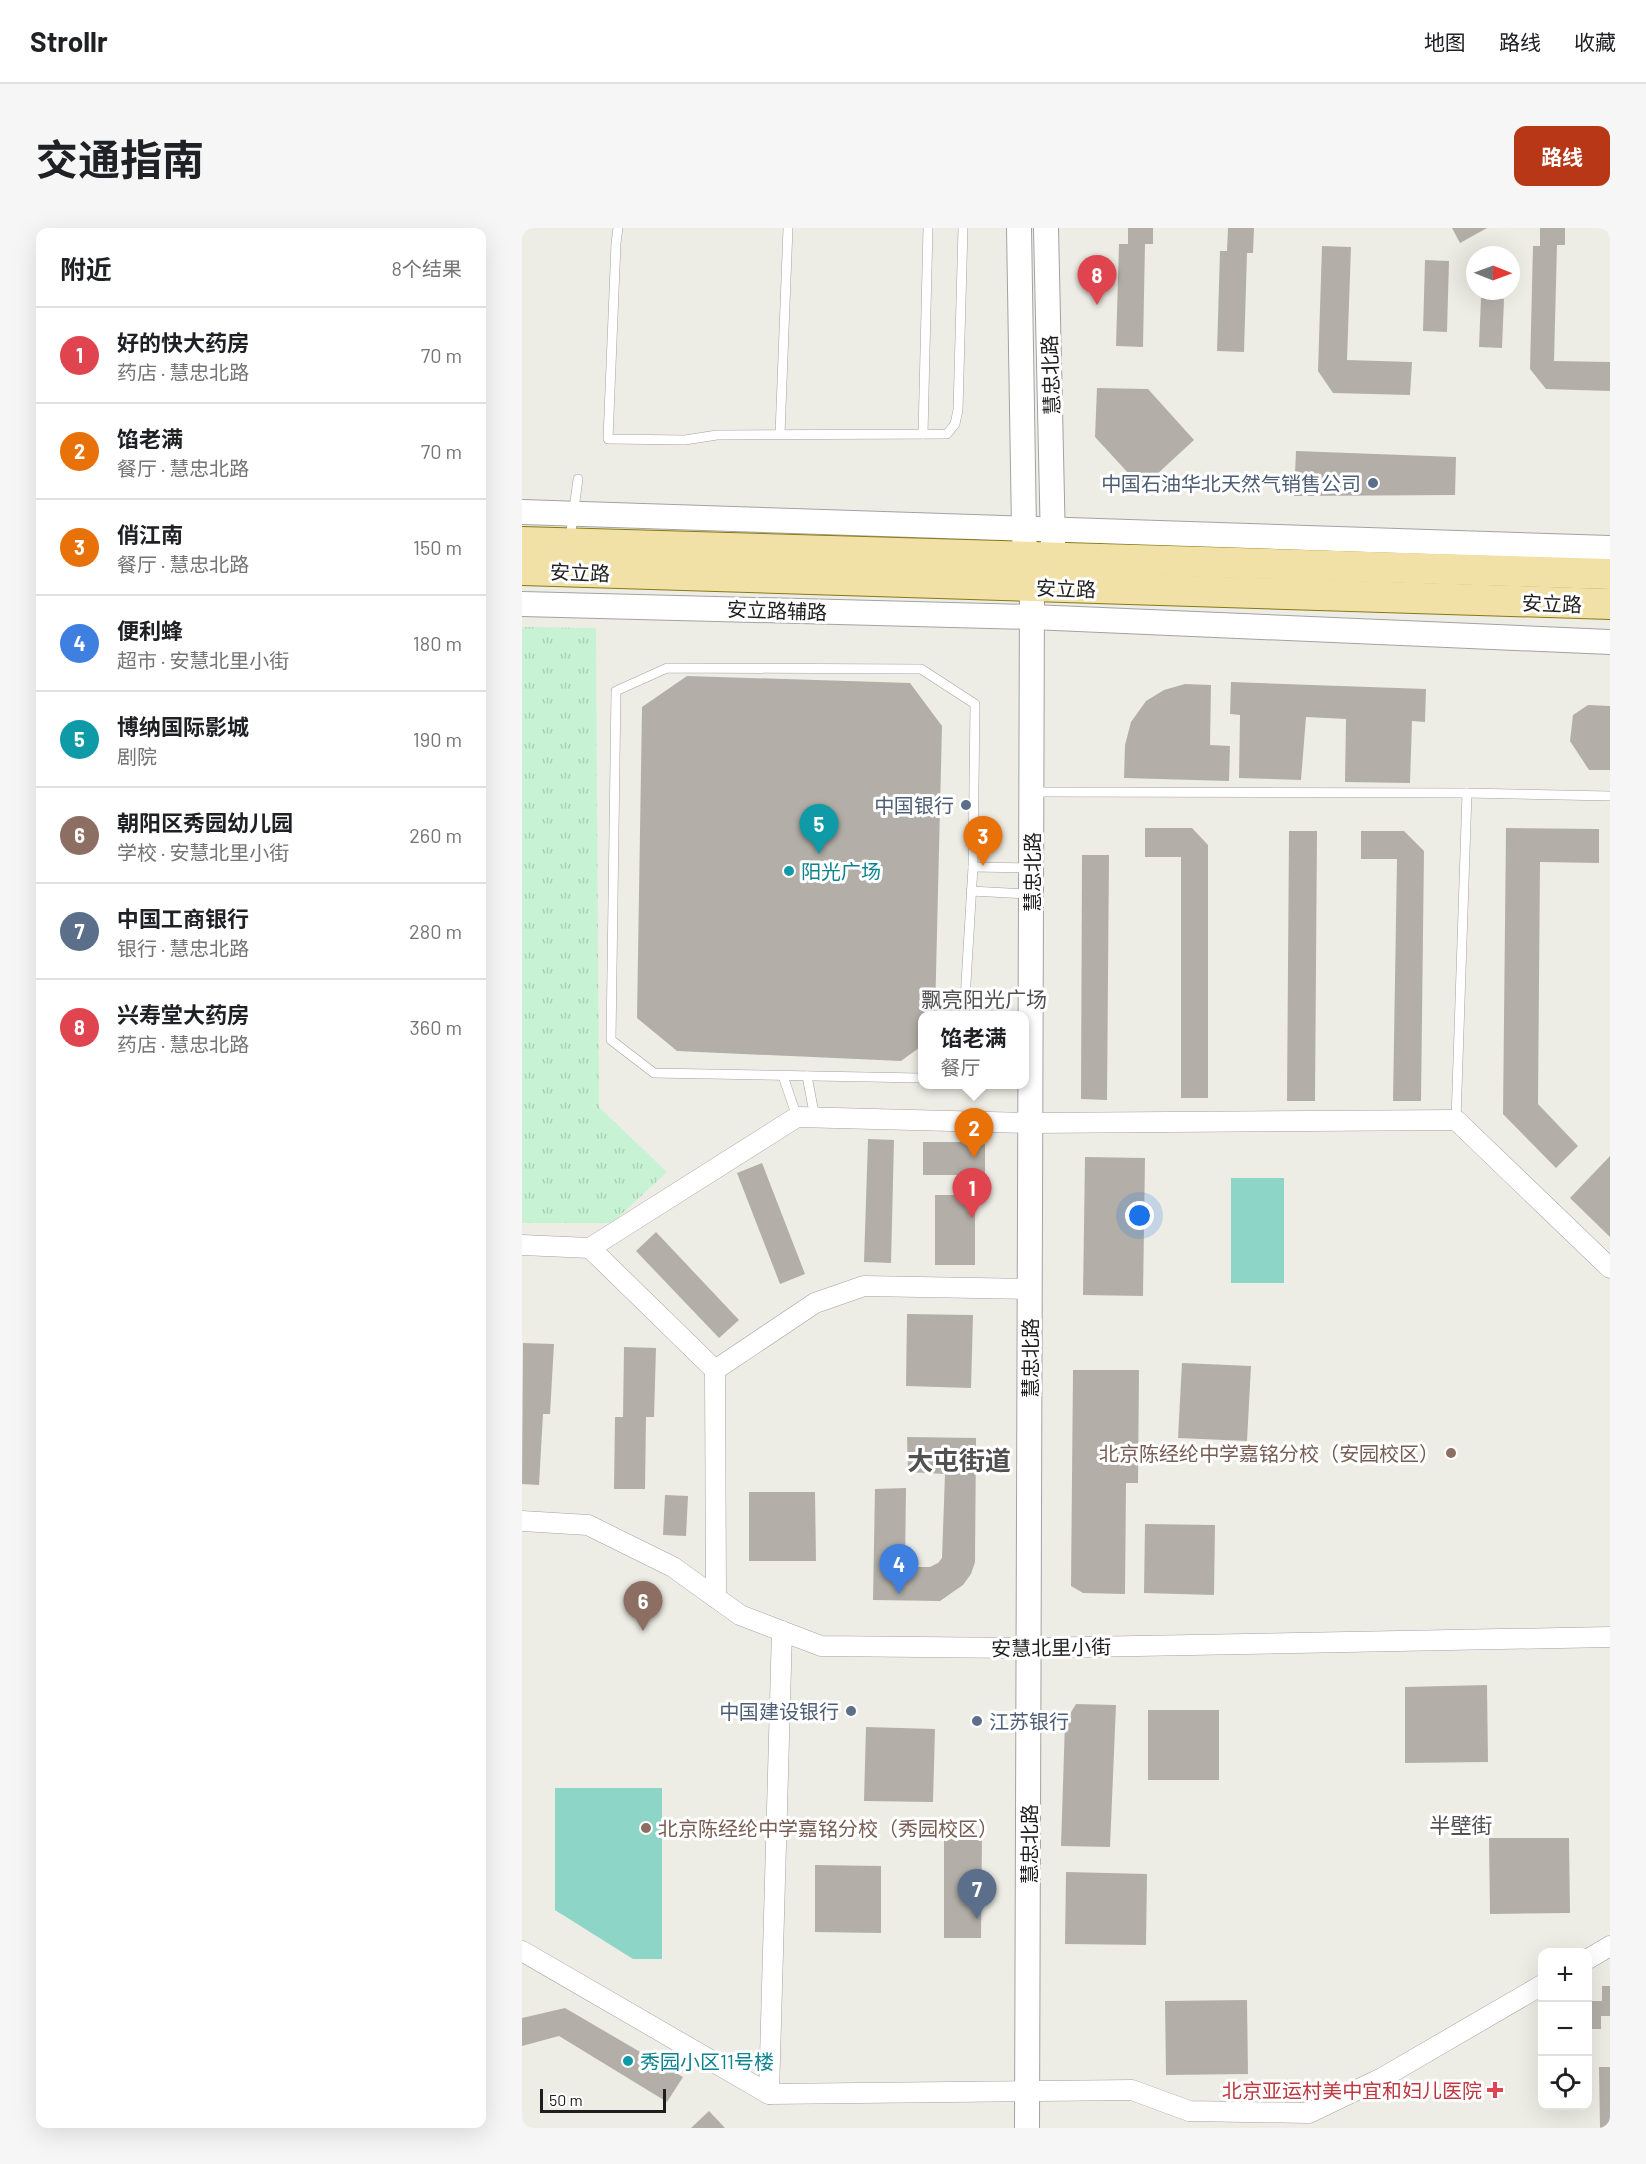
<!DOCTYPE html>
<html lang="zh">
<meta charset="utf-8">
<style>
body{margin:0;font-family:Barlow,"Noto Sans SC",sans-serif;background:#f6f6f6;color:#202124}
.controls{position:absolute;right:18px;bottom:18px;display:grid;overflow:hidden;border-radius:12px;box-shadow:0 6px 24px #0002}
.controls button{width:54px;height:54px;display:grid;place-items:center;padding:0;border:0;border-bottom:2px solid #e0e0e0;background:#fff;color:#202124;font:30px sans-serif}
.compass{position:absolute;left:944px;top:18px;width:54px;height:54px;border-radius:50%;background:#fff;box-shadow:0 6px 24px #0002;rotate:91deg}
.scale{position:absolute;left:18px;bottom:15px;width:126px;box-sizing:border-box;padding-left:6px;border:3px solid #1e1e1e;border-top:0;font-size:16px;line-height:21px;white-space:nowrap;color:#1e1e1e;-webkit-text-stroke:4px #fff;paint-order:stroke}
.you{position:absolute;left:618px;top:988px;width:21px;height:21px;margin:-15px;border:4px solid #fff;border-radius:50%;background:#1a73e8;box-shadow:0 0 0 9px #1a73e833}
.badge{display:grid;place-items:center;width:39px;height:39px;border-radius:50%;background:#b73716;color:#fff;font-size:20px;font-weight:700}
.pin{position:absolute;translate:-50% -50px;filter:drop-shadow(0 2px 3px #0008)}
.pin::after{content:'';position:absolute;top:32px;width:21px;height:18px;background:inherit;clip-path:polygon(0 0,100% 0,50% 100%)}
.popup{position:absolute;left:396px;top:783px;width:111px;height:78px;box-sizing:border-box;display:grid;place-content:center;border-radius:12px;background:#fff;filter:drop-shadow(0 2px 4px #0005);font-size:20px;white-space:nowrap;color:#757577}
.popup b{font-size:22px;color:#202124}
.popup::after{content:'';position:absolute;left:50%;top:100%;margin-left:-12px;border:12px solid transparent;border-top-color:#fff}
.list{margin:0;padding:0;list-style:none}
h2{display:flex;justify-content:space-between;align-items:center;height:78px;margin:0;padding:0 24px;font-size:26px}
h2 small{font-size:20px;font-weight:400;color:#757577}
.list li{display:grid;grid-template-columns:39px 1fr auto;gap:18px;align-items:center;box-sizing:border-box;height:96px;padding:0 24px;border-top:2px solid #e0e0e0}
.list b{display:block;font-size:22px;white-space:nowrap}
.list p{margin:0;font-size:20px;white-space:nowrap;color:#757577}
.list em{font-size:20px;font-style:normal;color:#757577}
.icon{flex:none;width:33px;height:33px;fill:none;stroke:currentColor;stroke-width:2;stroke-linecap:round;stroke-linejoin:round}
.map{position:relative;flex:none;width:1088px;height:1900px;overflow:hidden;border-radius:12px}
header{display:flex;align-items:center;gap:36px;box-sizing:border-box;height:84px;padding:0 30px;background:#fff;border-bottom:2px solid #e0e0e0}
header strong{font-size:28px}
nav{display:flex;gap:33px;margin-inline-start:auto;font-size:21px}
.intro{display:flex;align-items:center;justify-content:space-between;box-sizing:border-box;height:144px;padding:0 36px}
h1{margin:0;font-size:42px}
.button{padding:15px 27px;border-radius:12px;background:#b73716;color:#fff;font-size:21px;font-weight:700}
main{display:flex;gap:36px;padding:0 36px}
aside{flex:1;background:#fff;border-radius:12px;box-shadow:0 6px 24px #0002}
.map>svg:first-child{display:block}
.park{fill:url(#park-tufts)}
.pitch{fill:#8cd5c7}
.building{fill:#b3afa8}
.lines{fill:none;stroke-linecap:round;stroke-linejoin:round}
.service-casing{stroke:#a2a2a2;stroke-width:10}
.minor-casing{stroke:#a2a2a2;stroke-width:21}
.tertiary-casing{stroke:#a2a2a2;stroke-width:26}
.primary-casing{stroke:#887910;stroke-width:32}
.service{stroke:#fff;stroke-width:9}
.minor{stroke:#fff;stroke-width:20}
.tertiary{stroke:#fff;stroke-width:24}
.primary{stroke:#f2e1a7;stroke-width:30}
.service-dot{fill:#5c6f8a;stroke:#fff;stroke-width:2}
.culture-dot{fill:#0f9aa8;stroke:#fff;stroke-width:2}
.education-dot{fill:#8d6e63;stroke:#fff;stroke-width:2}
.health-dot{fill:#e0444e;stroke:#fff;stroke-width:2}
.labels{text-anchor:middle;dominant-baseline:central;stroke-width:6;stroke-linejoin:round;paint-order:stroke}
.street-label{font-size:20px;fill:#1e1e1e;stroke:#fff}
.service-label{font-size:20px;fill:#4e5e75;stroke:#fff;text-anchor:end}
.culture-label{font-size:20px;fill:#0d838f;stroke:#fff;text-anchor:start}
.education-label{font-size:20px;fill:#785e54;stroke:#fff;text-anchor:end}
.health-label{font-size:20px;fill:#be3a42;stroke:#fff;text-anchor:end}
.neighbourhood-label{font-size:21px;fill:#515151;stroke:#fff}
.district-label{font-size:26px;font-weight:bold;fill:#515151;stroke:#fff}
</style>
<header>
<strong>Strollr</strong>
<nav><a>地图</a><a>路线</a><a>收藏</a></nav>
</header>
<div class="intro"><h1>交通指南</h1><a class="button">路线</a></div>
<main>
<aside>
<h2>附近<small>8个结果</small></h2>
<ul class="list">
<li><span class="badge" style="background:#e0444e">1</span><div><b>好的快大药房</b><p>药店 · 慧忠北路</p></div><em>70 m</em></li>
<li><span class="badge" style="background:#e8710a">2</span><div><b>馅老满</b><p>餐厅 · 慧忠北路</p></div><em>70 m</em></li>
<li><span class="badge" style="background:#e8710a">3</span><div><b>俏江南</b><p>餐厅 · 慧忠北路</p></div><em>150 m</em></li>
<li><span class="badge" style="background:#3f7fe0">4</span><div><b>便利蜂</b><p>超市 · 安慧北里小街</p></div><em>180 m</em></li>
<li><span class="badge" style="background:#0f9aa8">5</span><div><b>博纳国际影城</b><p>剧院</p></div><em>190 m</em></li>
<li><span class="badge" style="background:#8d6e63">6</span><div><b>朝阳区秀园幼儿园</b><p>学校 · 安慧北里小街</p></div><em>260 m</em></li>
<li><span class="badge" style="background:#5c6f8a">7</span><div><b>中国工商银行</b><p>银行 · 慧忠北路</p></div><em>280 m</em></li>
<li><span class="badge" style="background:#e0444e">8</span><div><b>兴寿堂大药房</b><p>药店 · 慧忠北路</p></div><em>360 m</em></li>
</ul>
</aside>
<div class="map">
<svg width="1088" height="1900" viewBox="0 0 1088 1900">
<defs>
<pattern id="park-tufts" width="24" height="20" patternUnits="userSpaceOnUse" patternTransform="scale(1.5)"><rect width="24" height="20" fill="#c7f3d4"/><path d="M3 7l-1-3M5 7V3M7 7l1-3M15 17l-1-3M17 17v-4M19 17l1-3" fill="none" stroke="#aad0b6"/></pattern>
</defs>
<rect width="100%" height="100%" fill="#eeede5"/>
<path class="park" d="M0,399L74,400L77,879L145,944L90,995H0Z"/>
<g class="pitch">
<rect x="709" y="950" width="53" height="105"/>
<path d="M33,1560H140V1731H111L33,1682Z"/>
</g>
<g class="building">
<path d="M606,0H631V16H623L621,119L594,118L597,16H606Z"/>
<path d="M706,0H732L731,25H725L722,124L695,123L698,23H705Z"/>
<path d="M930,0H965L938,15Z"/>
<path d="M1018,0H1043V17H1035L1032,133L1088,134V163L1024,161L1008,141L1011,18H1018Z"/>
<path d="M800,18L829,19L825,132L890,134L888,167L811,165L796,143Z"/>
<path d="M903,32L927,33L925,104L901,103Z"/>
<path d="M959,70L982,71L980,120L957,119Z"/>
<path d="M575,160L626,161L672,212L620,260L573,209Z"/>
<path d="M774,223L934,229L933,267L772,268Z"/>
<path d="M165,448L388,455L420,498L413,788H401V817L379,833L155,823L115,790L120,479Z"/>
<path d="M709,454L904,461L903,494L890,493L888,555L823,554L824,491L784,489L779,552L717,550L718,487L708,486Z"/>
<path d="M663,456L689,457L688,517L708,518L707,553L602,550L603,517L609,494L624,473L642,462Z"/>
<path d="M1066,477L1088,478V542H1067L1048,513L1051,487Z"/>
<path d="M623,600H670L686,617V870H659V629H623Z"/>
<path d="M984,600L1077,601V635L1018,634L1016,876L1056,918L1034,940L981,886Z"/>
<path d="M767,603H795L793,873H765Z"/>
<path d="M839,603H882L902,623L899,873H871L875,631H839Z"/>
<path d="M560,627H587L585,872L559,871Z"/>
<path d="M346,911L372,912L369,1035L342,1034Z"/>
<rect x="401" y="914" width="62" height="33"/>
<path d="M1088,928V1009L1048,970Z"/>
<path d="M563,929L623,930L621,1068L561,1067Z"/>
<path d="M240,935L283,1046L258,1056L215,945Z"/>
<rect x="413" y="967" width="40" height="70"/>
<path d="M134,1004L217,1092L197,1110L114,1023Z"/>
<path d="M385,1086L451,1087L449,1160L384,1158Z"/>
<path d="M1,1115L32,1116L28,1186H21L17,1257L0,1256Z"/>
<path d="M102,1119L134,1120L132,1189H124L123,1261H92L93,1189H101Z"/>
<path d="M660,1135L729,1138L725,1213L656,1210Z"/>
<path d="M551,1142H617L616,1255H604L603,1366L561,1365L549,1358Z"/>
<path d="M385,1209L454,1210L453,1334L449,1346L441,1357L418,1373L351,1372L353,1261L384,1260L383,1339H408L416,1335L420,1330L423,1246L386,1244Z"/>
<path d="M227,1264H293L294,1333H227Z"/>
<path d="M143,1267L166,1268L164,1308L141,1307Z"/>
<path d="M623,1296L693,1297L692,1367L622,1365Z"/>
<path d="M965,1457L966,1534L883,1535V1459Z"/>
<path d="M554,1476L594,1477L588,1619L539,1618L543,1494Z"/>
<rect x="626" y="1482" width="71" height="70"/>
<path d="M344,1499L413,1501L411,1574L342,1573Z"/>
<path d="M422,1606H460L459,1710H422Z"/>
<path d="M967,1610H1047L1048,1685L968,1686Z"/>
<path d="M293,1637L359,1638V1705L293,1704Z"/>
<path d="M544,1644L625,1646L624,1717L543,1716Z"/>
<path d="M1080,1758H1088V1788H1079V1801H1066V1773H1080Z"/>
<path d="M725,1772L726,1846L644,1847L643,1773Z"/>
<path d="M43,1780L161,1849L145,1874L37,1808L0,1818V1790Z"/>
<path d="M1077,1839H1088V1900H1078Z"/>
<path d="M187,1883L203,1900H169Z"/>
</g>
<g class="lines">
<g class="service-casing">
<g id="service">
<path d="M96,0L94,15L86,211L163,212L195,207L425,206L433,196L436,182L441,0"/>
<path d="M258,206L266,0"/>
<path d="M401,206L406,0"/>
<path d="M48,311L56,251"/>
<path d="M511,564L945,565L1088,568"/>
<path d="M451,639L507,640"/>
<path d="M449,663L507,666"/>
<path d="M261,848L275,889"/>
<path d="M285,848L293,890"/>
<path d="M401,848L398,850L132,845L89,812L94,463L145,440L399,441L453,476L451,639L442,788"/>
<path d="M934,892L945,565"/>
</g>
</g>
<g class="minor-casing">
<g id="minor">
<path d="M0,1017L68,1020L275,889L509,895L934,892L1088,1040"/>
<path d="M68,1020L193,1142"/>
<path d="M0,1293L66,1297L151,1339L218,1387L299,1418L508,1420L1088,1409"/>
<path d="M194,1370L193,1142L293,1075L342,1058L509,1061"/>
<path d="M0,1723L247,1866L610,1862L667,1883L787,1885L860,1850L1020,1757"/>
<path d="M1066,1731L1088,1718"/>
<path d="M247,1866L260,1403"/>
</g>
</g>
<g class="tertiary-casing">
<g id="tertiary">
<path d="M497,0L502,301L503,328L510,359L505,1900"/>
<path d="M524,0L531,316"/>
<path d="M0,284L1088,320"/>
<path d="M0,376L510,389L1088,414"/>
</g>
</g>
<g class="primary-casing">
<g id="primary">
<path d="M0,314L1088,346"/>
<path d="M0,342L1088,376"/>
</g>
</g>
<use href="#service" class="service"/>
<use href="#minor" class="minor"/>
<use href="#tertiary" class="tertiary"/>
<use href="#primary" class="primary"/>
</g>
<g class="service-dot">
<circle cx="851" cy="255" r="6"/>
<circle cx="444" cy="577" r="6"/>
<circle cx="329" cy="1483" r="6"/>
<circle cx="455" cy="1493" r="6"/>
</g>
<g class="culture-dot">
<circle cx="267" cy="643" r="6"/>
<circle cx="106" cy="1833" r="6"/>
</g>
<g class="education-dot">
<circle cx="929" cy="1225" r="6"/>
<circle cx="124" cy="1600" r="6"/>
</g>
<path class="health-dot" d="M970 1853h6v6h6v6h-6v6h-6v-6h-6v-6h6z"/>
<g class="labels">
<g class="street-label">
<text transform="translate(528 147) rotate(-92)">慧忠北路</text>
<text transform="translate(58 344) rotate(2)">安立路</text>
<text transform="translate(544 360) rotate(2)">安立路</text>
<text transform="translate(1030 375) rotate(2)">安立路</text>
<text transform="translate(255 382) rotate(2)">安立路辅路</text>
<text transform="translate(510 644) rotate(-90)">慧忠北路</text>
<text transform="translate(508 1130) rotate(-90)">慧忠北路</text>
<text transform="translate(529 1419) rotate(-1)">安慧北里小街</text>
<text transform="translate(507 1616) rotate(-90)">慧忠北路</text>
</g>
<g class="service-label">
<text x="839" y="255">中国石油华北天然气销售公司</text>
<text x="432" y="577">中国银行</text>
<text x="317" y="1483">中国建设银行</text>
<text x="467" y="1493" text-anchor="start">江苏银行</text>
</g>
<g class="culture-label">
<text x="279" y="643">阳光广场</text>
<text x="118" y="1833">秀园小区11号楼</text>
</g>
<g class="education-label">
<text x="917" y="1225">北京陈经纶中学嘉铭分校（安园校区）</text>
<text x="136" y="1600" text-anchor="start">北京陈经纶中学嘉铭分校（秀园校区）</text>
</g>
<g class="health-label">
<text x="960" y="1862">北京亚运村美中宜和妇儿医院</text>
</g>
<g class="neighbourhood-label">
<text x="462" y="770">飘亮阳光广场</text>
<text x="939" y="1596">半壁街</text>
</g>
<g class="district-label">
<text x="437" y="1231">大屯街道</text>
</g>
</g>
</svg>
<div class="controls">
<button>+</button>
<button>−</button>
<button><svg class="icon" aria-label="locate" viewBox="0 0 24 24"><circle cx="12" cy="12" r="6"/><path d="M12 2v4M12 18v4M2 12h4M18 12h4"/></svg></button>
</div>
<svg class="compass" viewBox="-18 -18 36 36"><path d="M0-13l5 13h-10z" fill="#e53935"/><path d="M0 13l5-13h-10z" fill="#757577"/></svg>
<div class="scale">50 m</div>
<div class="you"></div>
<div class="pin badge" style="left:450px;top:990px;background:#e0444e">1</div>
<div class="pin badge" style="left:452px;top:930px;background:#e8710a">2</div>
<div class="popup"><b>馅老满</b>餐厅</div>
<div class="pin badge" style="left:461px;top:638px;background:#e8710a">3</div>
<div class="pin badge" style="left:377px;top:1366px;background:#3f7fe0">4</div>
<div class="pin badge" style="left:297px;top:626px;background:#0f9aa8">5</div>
<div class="pin badge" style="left:121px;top:1403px;background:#8d6e63">6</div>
<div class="pin badge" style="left:455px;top:1691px;background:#5c6f8a">7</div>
<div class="pin badge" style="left:575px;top:77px;background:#e0444e">8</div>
</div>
</main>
